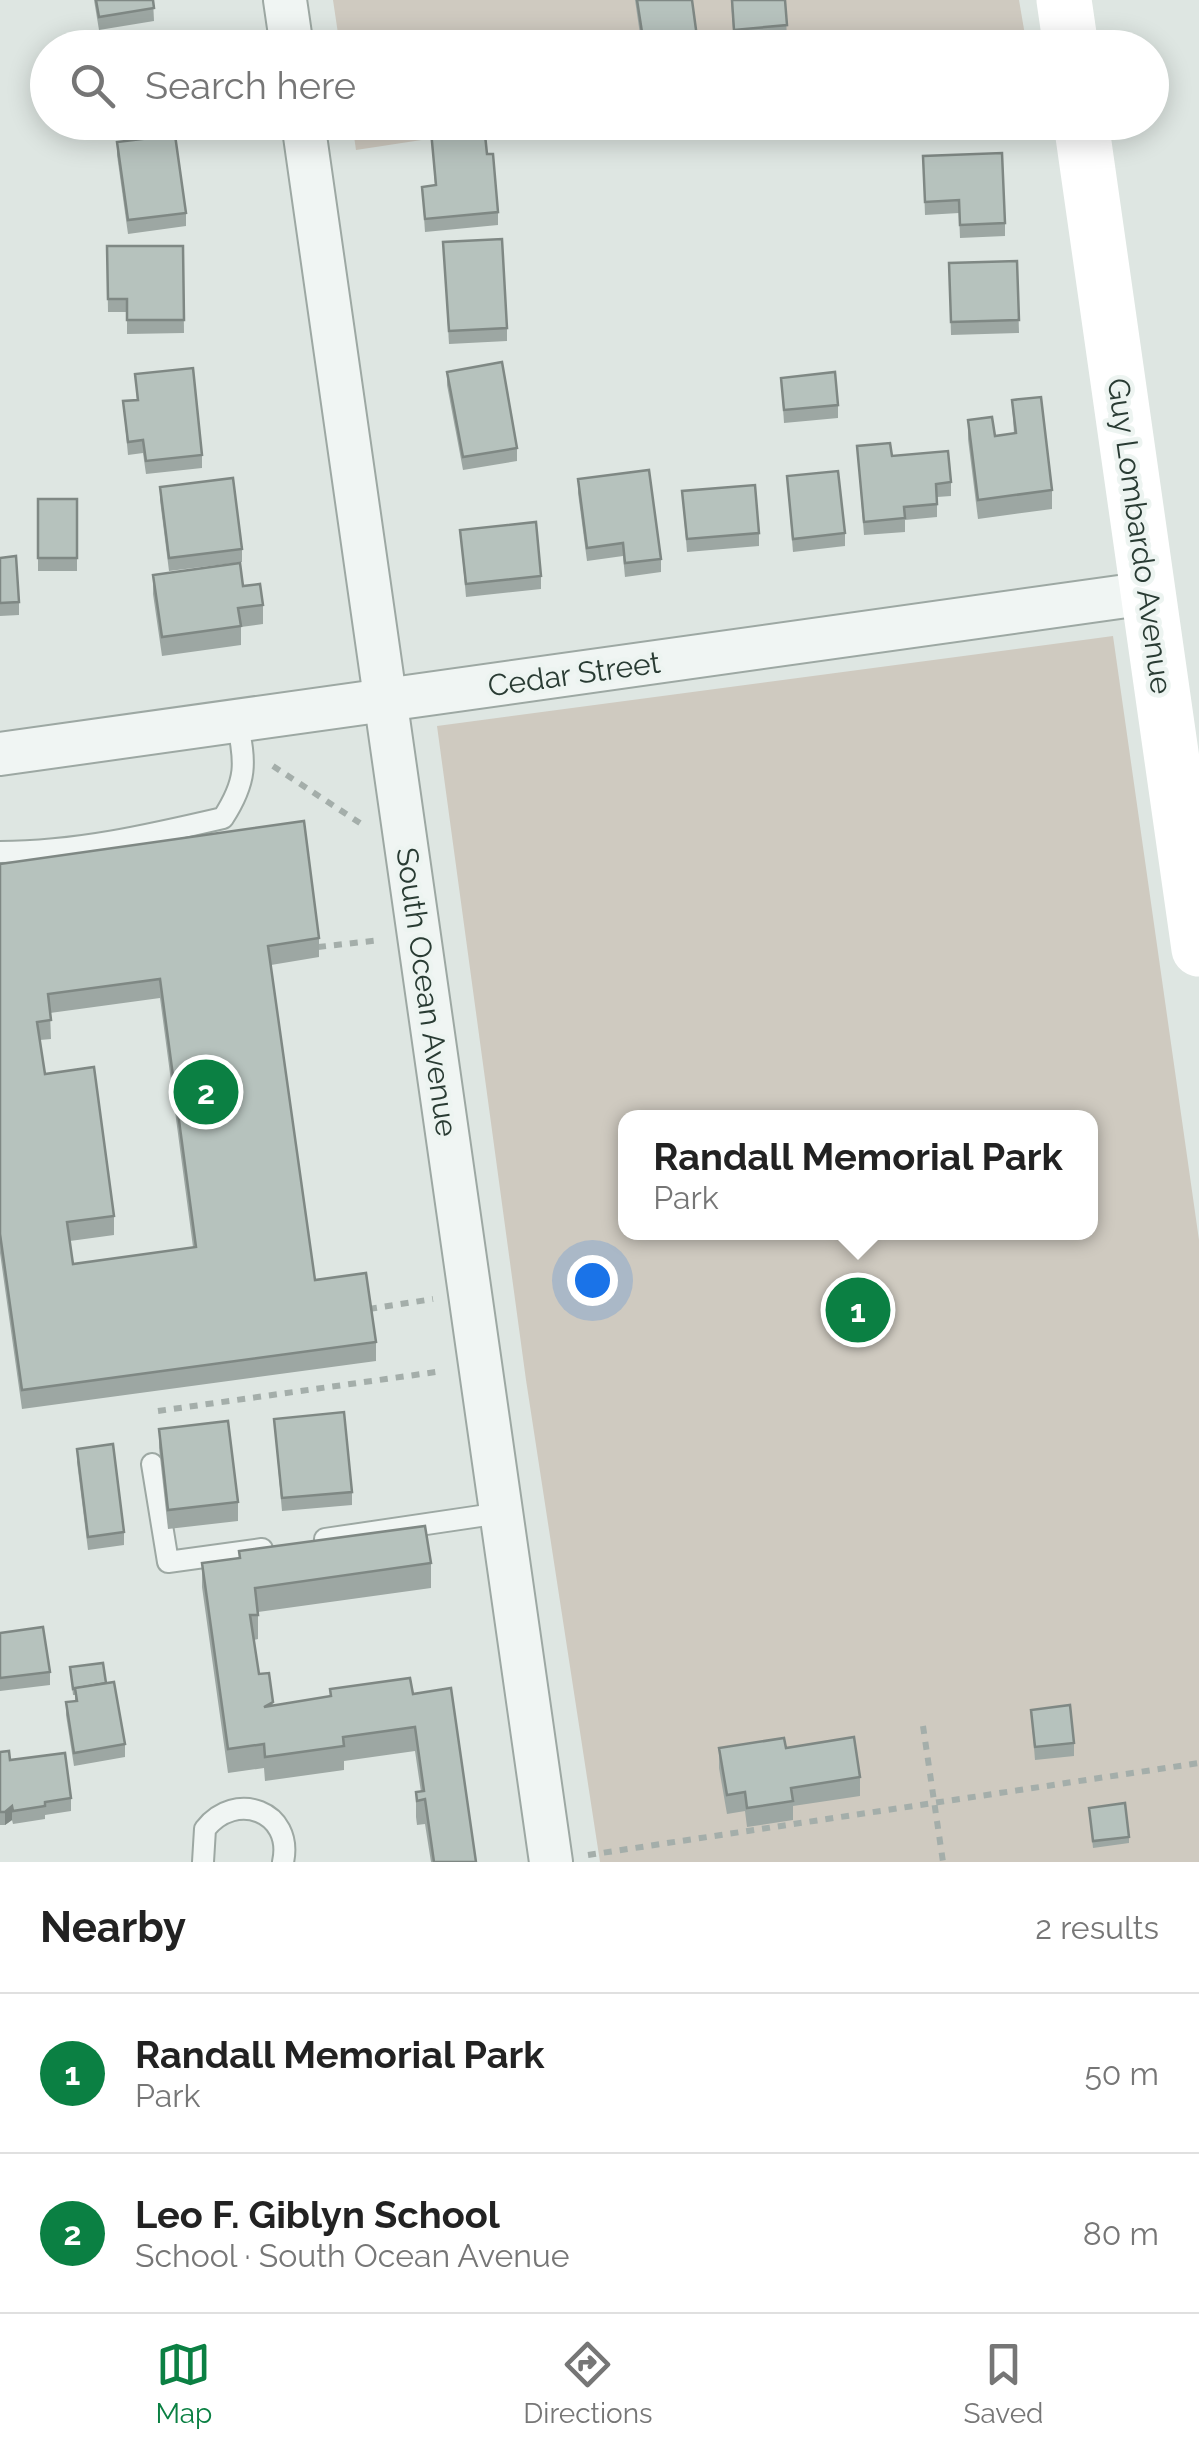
<!DOCTYPE html>
<meta charset="utf-8">
<style>
body{margin:0;font-family:Raleway,sans-serif;background:#f2f2f2;color:#222}
.you{position:absolute;left:592px;top:1280px;width:35px;height:35px;margin:-25px;border:8px solid #fff;border-radius:50%;background:#1a73e8;box-shadow:0 0 0 15px #1a73e833}
.badge{display:grid;place-items:center;width:65px;height:65px;border-radius:50%;background:#0b8043;color:#fff;font-size:32px;font-weight:700}
.pin{position:absolute;translate:-50% -50%;border:5px solid #fff;box-shadow:0 2px 10px #0006}
.popup{position:absolute;left:618px;top:1110px;width:480px;height:130px;box-sizing:border-box;display:grid;place-content:center;border-radius:20px;background:#fff;filter:drop-shadow(0 2px 8px #0005);font-size:32px;white-space:nowrap;color:#767676}
.popup b{font-size:38px;color:#222}
.popup::after{content:'';position:absolute;left:50%;top:100%;margin-left:-20px;border:20px solid transparent;border-top-color:#fff}
.list{margin:0;padding:0;list-style:none}
h2{display:flex;justify-content:space-between;align-items:center;height:130px;margin:0;padding:0 40px;font-size:42px}
h2 small{font-size:32px;font-weight:400;color:#767676}
.list li{display:grid;grid-template-columns:65px 1fr auto;gap:30px;align-items:center;box-sizing:border-box;height:160px;padding:0 40px;border-top:2px solid #e0e0e0}
.list b{display:block;font-size:38px;white-space:nowrap}
.list p{margin:0;font-size:32px;white-space:nowrap;color:#767676}
.list em{font-size:32px;font-style:normal;color:#767676}
.icon{flex:none;width:55px;height:55px;fill:none;stroke:currentColor;stroke-width:2;stroke-linecap:round;stroke-linejoin:round}
.map{position:relative;flex:none;width:1199px;height:1862px;overflow:hidden}
.search{position:absolute;background:#fff;box-shadow:0 5px 25px #0003;left:30px;right:30px;top:30px;height:110px;display:flex;align-items:center;gap:25px;box-sizing:border-box;padding:0 35px;border-radius:55px;color:#767676;font-size:38px}
.sheet{height:450px;background:#fff}
nav{display:flex;justify-content:space-around;align-items:center;box-sizing:border-box;height:140px;border-top:2px solid #e0e0e0;background:#fff;font-size:28px;color:#767676}
nav a{display:grid;justify-items:center;gap:5px}
nav .on{color:#0b8043}
.map>svg:first-child{display:block}
.green{fill:#cfcac0;fill-rule:evenodd}
.lines{fill:none;stroke-linecap:round;stroke-linejoin:round}
.lane-casing{stroke:#9da8a3;stroke-width:24}
.street-casing{stroke:#9da8a3;stroke-width:46}
.path{stroke:#a4aeaa;stroke-width:6;stroke-dasharray:8 8;stroke-linecap:butt}
.lane{stroke:#f0f5f3;stroke-width:20}
.street{stroke:#f0f5f3;stroke-width:42}
.secondary{stroke:#fff;stroke-width:55}
.wall{fill:#9da7a3;fill-rule:evenodd}
.shaded-wall{fill:#7f8884}
.building{fill:#b6c2bd;stroke:#7f8884;stroke-width:2.5;fill-rule:evenodd}
.labels{text-anchor:middle;dominant-baseline:central;stroke-width:9;stroke-linejoin:round;paint-order:stroke}
.street-label{font-size:30px;fill:#293b33;stroke:#edf4f1}
</style>
<div class="map">
<svg width="1199" height="1862" viewBox="0 0 1199 1862">
<rect width="100%" height="100%" fill="#dee6e2"/>
<g class="green">
<path d="M333,0H1019L1027,47H340Z"/>
<path d="M352,122L533,123L356,150Z"/>
<path d="M1113,636L1199,1240V1862H600L526,1380L437,726ZM626,1118H1090V1232H626Z"/>
</g>
<g class="lines">
<g class="lane-casing">
<g id="lane">
<path d="M0,852C76,852 150,835 223,818C247,781 246,763 237,721"/>
<path d="M152,1464L168,1562L262,1549"/>
<path d="M325,1539L501,1513"/>
<path d="M203,1862L205,1829C235,1790 294,1811 283,1862"/>
</g>
</g>
<g class="street-casing">
<g id="street">
<path d="M285,0L292,48"/>
<path d="M303,122L551,1862"/>
<path d="M0,754L1148,593"/>
</g>
</g>
<g class="path">
<path d="M273,766L366,827"/>
<path d="M318,947L381,940"/>
<path d="M369,1309L433,1299"/>
<path d="M158,1411L443,1371"/>
<path d="M923,1726L943,1862"/>
<path d="M588,1855L1199,1763"/>
</g>
<use href="#lane" class="lane"/>
<use href="#street" class="street"/>
<g class="secondary">
<path d="M1064,0L1071,48"/>
<path d="M1081,122L1199,949"/>
</g>
</g>
<g class="wall">
<path d="M94,0H153L154,21L99,30Z"/>
<path d="M635,0H692L697,48H642Z"/>
<path d="M731,0H785L787,38L734,43Z"/>
<path d="M103,122H161L103,128Z"/>
<path d="M948,122H999V130L950,137Z"/>
<path d="M431,131L487,154L498,212V225L425,232L422,187L435,185Z"/>
<path d="M117,142L186,213V226L128,234L117,155Z"/>
<path d="M923,156L1005,223V236L960,238L959,213L925,215Z"/>
<path d="M443,242L507,328V341L449,344Z"/>
<path d="M107,246H183L184,333L127,334V312H108Z"/>
<path d="M1017,261L1019,333L951,335L949,263Z"/>
<path d="M447,372L517,448V461L463,470L447,385Z"/>
<path d="M135,374L202,455V468L146,474L143,453L128,455L123,401L137,400Z"/>
<path d="M781,378L838,405V418L784,423Z"/>
<path d="M1012,400L1052,490V509L978,519L968,439V420L995,436L1014,434Z"/>
<path d="M857,446L892,456L951,482V496L937,497V517L905,520V532L864,535Z"/>
<path d="M787,476L845,533V546L793,552Z"/>
<path d="M578,479L661,559V572L625,577L623,556L587,561L578,493Z"/>
<path d="M160,487L242,549V562L169,571L160,500Z"/>
<path d="M682,491L759,533V546L687,552Z"/>
<rect x="38" y="499" width="39" height="72"/>
<path d="M460,530L541,576V589L466,597Z"/>
<path d="M0,558L19,602V615L0,616Z"/>
<path d="M153,575L243,586L263,605V624L241,627V645L162,656L153,594Z"/>
<path d="M0,864L319,938V957L271,965L315,1280L376,1342V1361L22,1409L0,1253ZM160,998L193,1247L73,1264L70,1241L114,1235V1216L45,1074L40,1040L51,1039L50,1013Z"/>
<path d="M274,1419L352,1492V1505L282,1511Z"/>
<path d="M159,1429L238,1502V1521L168,1529L159,1448Z"/>
<path d="M77,1449L124,1532V1545L88,1550L77,1462Z"/>
<path d="M239,1551L431,1563V1588L258,1612V1639L254,1640L259,1674L273,1705L330,1697V1689L413,1694L476,1862H431L425,1824L417,1825L416,1817V1792H421L415,1751L344,1761V1770L265,1781L264,1768L228,1773L202,1587V1563L239,1558Z"/>
<path d="M0,1633L50,1672V1685L0,1691Z"/>
<path d="M70,1667L106,1683L125,1744V1757L74,1766L66,1715V1702L75,1701V1695H73Z"/>
<path d="M1031,1710L1074,1743V1756L1035,1760Z"/>
<path d="M719,1748H786L860,1777V1796L793,1806V1820L747,1827L745,1811L727,1814L719,1768Z"/>
<path d="M0,1752L10,1760L71,1798V1811L45,1815V1819L13,1824L12,1820L5,1825H0Z"/>
<path d="M1089,1808L1129,1837V1843L1093,1848Z"/>
</g>
<path class="shaded-wall" d="M12,1806V1820L5,1825V1812Z"/>
<g class="building">
<path d="M96,0H153L154,8L99,17Z"/>
<path d="M637,0H692L697,37L644,45Z"/>
<path d="M732,0H785L787,25L734,30Z"/>
<path d="M154,33L156,48H96V39Z"/>
<path d="M484,125L487,154H493L498,212L425,219L422,187L436,185L431,131Z"/>
<path d="M175,135L186,213L128,220L117,142Z"/>
<path d="M1002,153L1005,223L960,225L959,200L925,202L923,156Z"/>
<path d="M502,239L507,328L449,331L443,242Z"/>
<path d="M107,246H183L184,320H127V299H108Z"/>
<path d="M1017,261L1019,320L951,322L949,263Z"/>
<path d="M502,362L517,448L463,457L447,372Z"/>
<path d="M193,368L202,455L146,461L143,440L128,442L123,401L138,400L135,374Z"/>
<path d="M835,372L838,405L784,410L781,378Z"/>
<path d="M1041,397L1052,490L978,500L968,420L992,417L995,436L1016,433L1012,400Z"/>
<path d="M890,443L892,456L948,451L951,482L936,484L937,504L904,507L905,518L864,522L857,446Z"/>
<path d="M649,470L661,559L625,563L623,543L587,548L578,479Z"/>
<path d="M838,471L845,533L793,539L787,476Z"/>
<path d="M233,478L242,549L169,558L160,487Z"/>
<path d="M755,485L759,533L687,539L682,491Z"/>
<rect x="38" y="499" width="39" height="59"/>
<path d="M536,522L541,576L466,584L460,530Z"/>
<path d="M16,556L19,602L0,603V558Z"/>
<path d="M240,563L243,586L260,584L263,605L238,608L241,626L162,637L153,575Z"/>
<path d="M304,821L319,938L268,946L315,1280L366,1273L376,1342L22,1390L0,1234V864ZM160,979L196,1247L73,1264L67,1222L114,1216L94,1067L45,1074L37,1022L51,1020L48,994Z"/>
<path d="M344,1412L352,1492L282,1498L274,1419Z"/>
<path d="M228,1421L238,1502L168,1510L159,1429Z"/>
<path d="M113,1444L124,1532L88,1537L77,1449Z"/>
<path d="M425,1526L431,1563L255,1588L258,1615H250L259,1674L269,1673L273,1702L264,1707L331,1696L330,1689L410,1678L413,1694L451,1688L476,1862H434L425,1799L417,1801L416,1792L424,1791L415,1727L343,1737L344,1746L265,1757L264,1744L228,1749L202,1563L240,1558L239,1551Z"/>
<path d="M43,1627L50,1672L0,1678V1633Z"/>
<path d="M103,1663L106,1683L73,1689L70,1667Z"/>
<path d="M114,1682L125,1744L74,1753L66,1702L77,1701L75,1688Z"/>
<path d="M1070,1705L1074,1743L1035,1747L1031,1710Z"/>
<path d="M854,1737L860,1777L791,1788L793,1801L747,1808L745,1792L727,1795L719,1748L784,1738L786,1748Z"/>
<path d="M9,1751L10,1760L65,1753L71,1798L45,1802V1806L13,1811L12,1806L5,1812H0V1752Z"/>
<path d="M1125,1803L1129,1837L1093,1841L1089,1808Z"/>
</g>
<g class="labels">
<g class="street-label">
<text transform="translate(1140 536) rotate(82)">Guy Lombardo Avenue</text>
<text transform="translate(574 674) rotate(-8)">Cedar Street</text>
<text transform="translate(427 992) rotate(82)">South Ocean Avenue</text>
</g>
</g>
</svg>
<div class="you"></div>
<div class="pin badge" style="left:858px;top:1310px">1</div>
<div class="popup"><b>Randall Memorial Park</b>Park</div>
<div class="pin badge" style="left:206px;top:1092px">2</div>
<div class="search"><svg class="icon" aria-label="search" viewBox="0 0 24 24"><circle cx="10" cy="10" r="6"/><path d="M15 15l6 6"/></svg>Search here</div>
</div>
<section class="sheet">
<h2>Nearby<small>2 results</small></h2>
<ul class="list">
<li><span class="badge">1</span><div><b>Randall Memorial Park</b><p>Park</p></div><em>50 m</em></li>
<li><span class="badge">2</span><div><b>Leo F. Giblyn School</b><p>School · South Ocean Avenue</p></div><em>80 m</em></li>
</ul>
</section>
<nav>
<a class="on"><svg class="icon" aria-label="map" viewBox="0 0 24 24"><path d="M3 6l6-2 6 2 6-2v14l-6 2-6-2-6 2zM9 4v14M15 6v14"/></svg>Map</a>
<a><svg class="icon" aria-label="directions" viewBox="0 0 24 24"><path d="M12 3l9 9-9 9-9-9zM9 14v-3h6M13 9l2 2-2 2"/></svg>Directions</a>
<a><svg class="icon" aria-label="saved" viewBox="0 0 24 24"><path d="M7 4h10v16l-5-4-5 4z"/></svg>Saved</a>
</nav>
